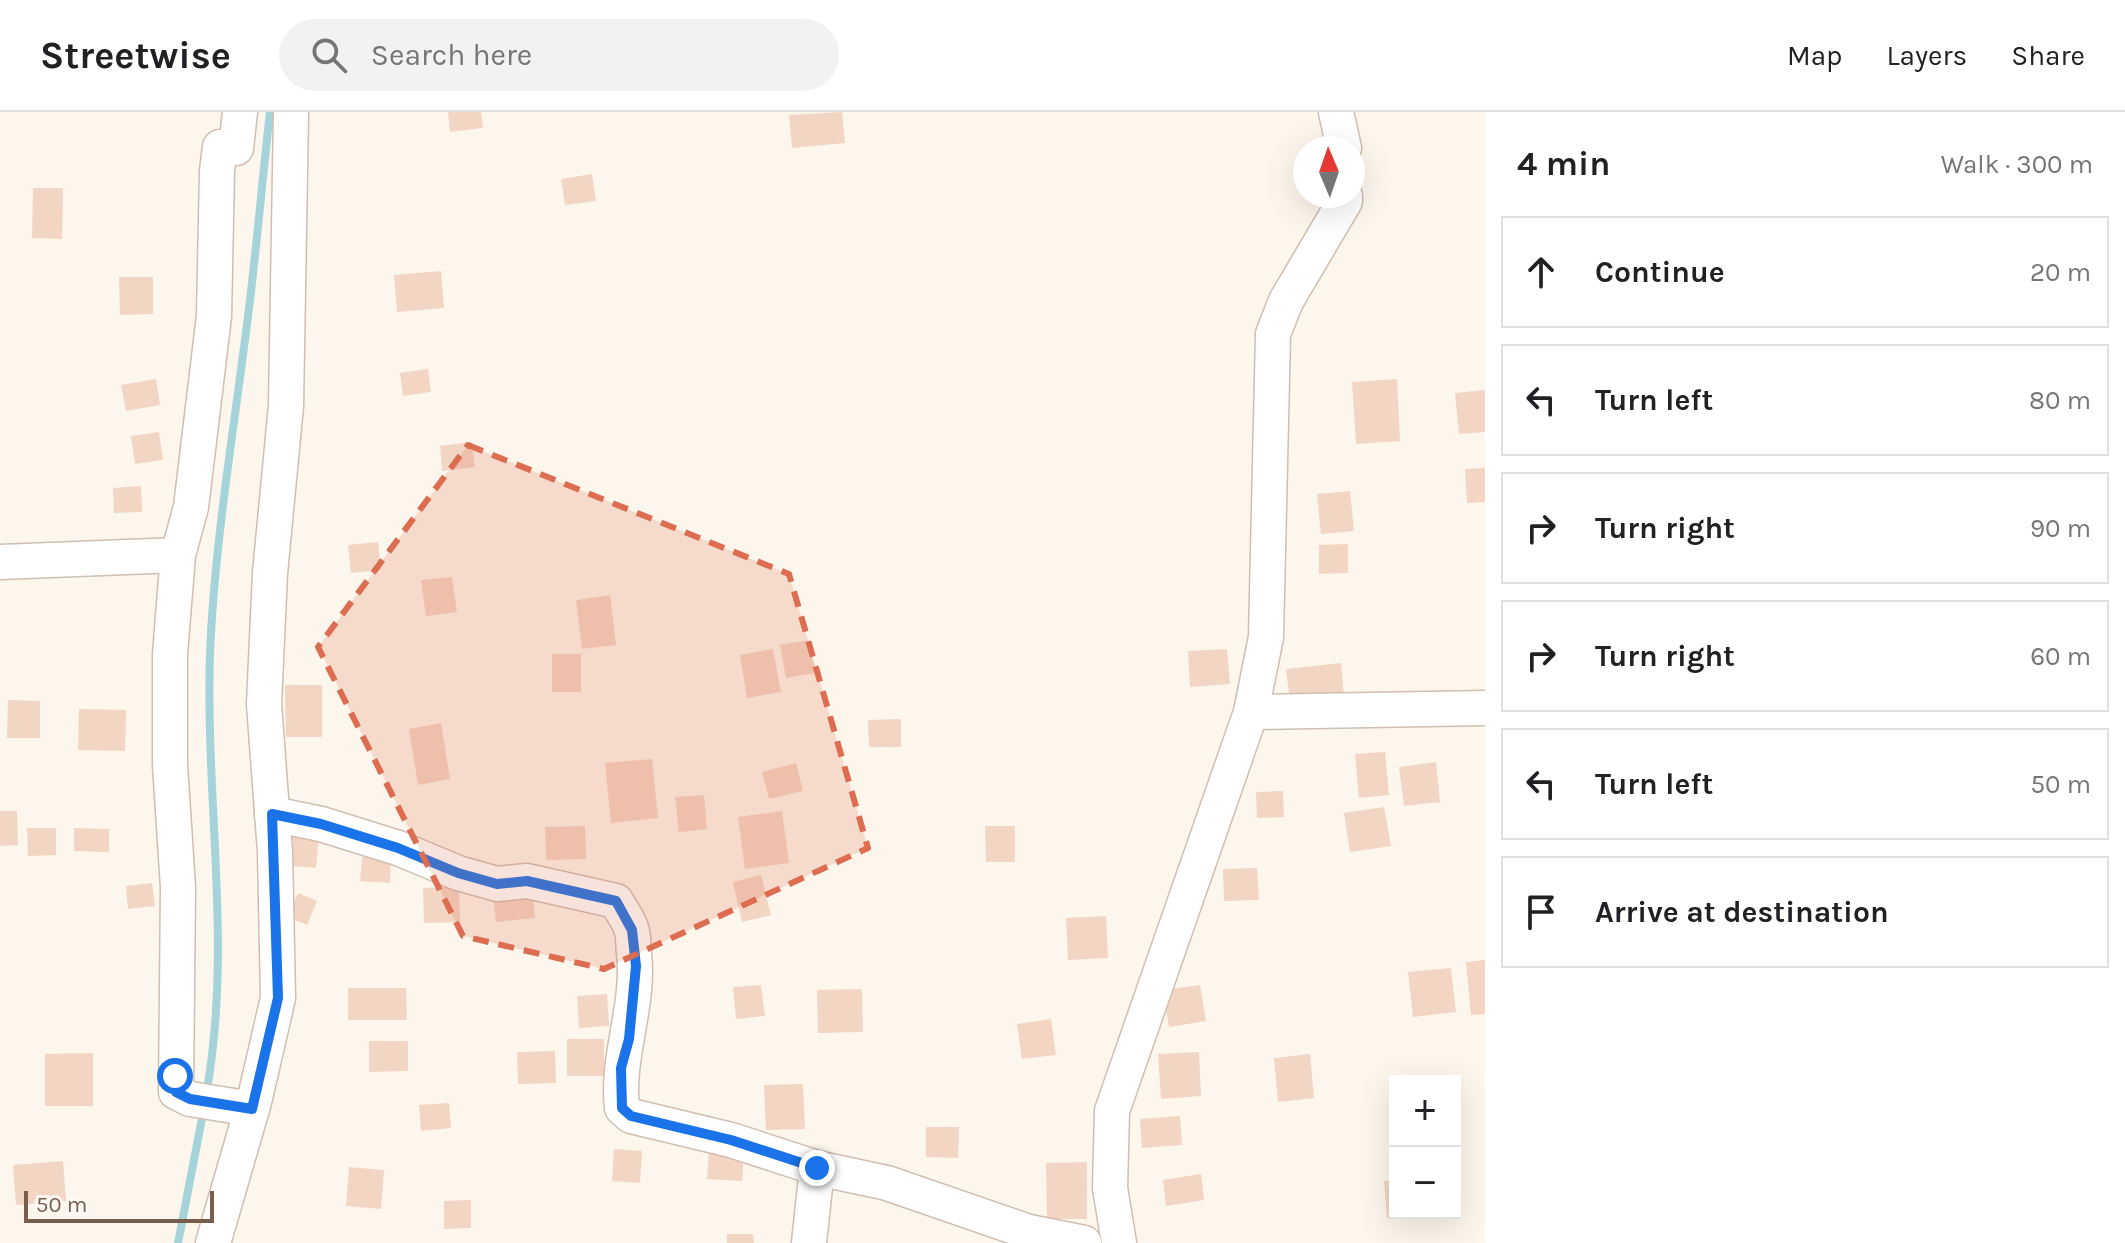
<!DOCTYPE html>
<meta charset="utf-8">
<style>
body{margin:0;font-family:Karla,sans-serif;background:#f2f2f2;color:#202124}
.controls{position:absolute;right:24px;bottom:24px;display:grid;overflow:hidden;border-radius:0px;box-shadow:0 8px 32px #0002}
.controls button{width:72px;height:72px;display:grid;place-items:center;padding:0;border:0;border-bottom:2px solid #e0e0e0;background:#fff;color:#202124;font:40px sans-serif}
.compass{position:absolute;left:1293px;top:24px;width:72px;height:72px;border-radius:50%;background:#fff;box-shadow:0 8px 32px #0002;rotate:358deg}
.scale{position:absolute;left:24px;bottom:20px;width:190px;box-sizing:border-box;padding-left:8px;border:4px solid #7a5c4d;border-top:0;font-size:22px;line-height:28px;white-space:nowrap;color:#7a5c4d;-webkit-text-stroke:6px #fffaf3;paint-order:stroke}
.stop{position:absolute;width:24px;height:24px;margin:-18px;border:6px solid #1a73e8;border-radius:50%;background:#fff}
.stop.end{background:#1a73e8;border-color:#fff;box-shadow:0 2px 8px #0008}
.list{margin:0;padding:0;list-style:none}
h2{display:flex;justify-content:space-between;align-items:center;height:104px;margin:0;padding:0 32px;font-size:34px}
h2 small{font-size:26px;font-weight:400;color:#757577}
.list li{display:grid;grid-template-columns:52px 1fr auto;gap:24px;align-items:center;box-sizing:border-box;height:112px;margin:0 16px 16px;padding:0 16px;border:2px solid #e0e0e0;border-radius:0px}
.list b{display:block;font-size:30px;white-space:nowrap}
.list em{font-size:26px;font-style:normal;color:#757577}
.icon{flex:none;width:44px;height:44px;fill:none;stroke:currentColor;stroke-width:2;stroke-linecap:round;stroke-linejoin:round}
.map{position:relative;flex:none;width:1485px;height:1131px;overflow:hidden}
header{display:flex;align-items:center;gap:48px;box-sizing:border-box;height:112px;padding:0 40px;background:#fff;border-bottom:2px solid #e0e0e0}
header strong{font-size:38px}
nav{display:flex;gap:44px;margin-inline-start:auto;font-size:28px}
.search{width:560px;height:72px;background:#f2f2f2;display:flex;align-items:center;gap:20px;box-sizing:border-box;padding:0 28px;border-radius:44px;color:#757577;font-size:30px}
main{display:flex}
aside{flex:1;background:#fff}
.map>svg:first-child{display:block}
.lines{fill:none;stroke-linecap:round;stroke-linejoin:round}
.stream{stroke:#a5d3da;stroke-width:8}
.building{fill:#f3d5c3}
.minor-casing{stroke:#d1beb0;stroke-width:37}
.minor{stroke:#fff;stroke-width:34}
.route{stroke:#1a73e8;stroke-width:10}
.marked{fill:#dc6d51;fill-opacity:0.2;stroke:#dc6d51;stroke-width:6;stroke-dasharray:16 10;stroke-linejoin:round}
</style>
<header>
<strong>Streetwise</strong>
<div class="search"><svg class="icon" aria-label="search" viewBox="0 0 24 24"><circle cx="10" cy="10" r="6"/><path d="M15 15l6 6"/></svg>Search here</div>
<nav><a>Map</a><a>Layers</a><a>Share</a></nav>
</header>
<main>
<div class="map">
<svg width="1485" height="1131" viewBox="0 0 1485 1131">
<rect width="100%" height="100%" fill="#fdf6ec"/>
<g class="lines">
<g class="stream">
<path d="M206,983C233,836 205,690 210,542C214,440 231,336 244,235C255,157 261,78 270,0"/>
<path d="M178,1131L204,996"/>
</g>
</g>
<g class="building">
<path d="M448,0H481L483,16L450,20Z"/>
<path d="M842,0L845,31L792,36L789,3Z"/>
<path d="M592,62L596,89L565,93L561,67Z"/>
<path d="M33,76H63L62,127L32,126Z"/>
<path d="M441,159L444,196L397,200L394,163Z"/>
<path d="M119,165H153V202L120,203Z"/>
<path d="M428,257L431,280L403,284L400,261Z"/>
<path d="M156,267L160,293L126,299L121,273Z"/>
<path d="M1397,267L1400,329L1356,332L1352,270Z"/>
<path d="M1485,278V320L1459,322L1455,281Z"/>
<path d="M159,320L163,348L135,352L131,324Z"/>
<path d="M472,330L475,355L442,359L440,334Z"/>
<path d="M1485,356V390L1467,391L1465,357Z"/>
<path d="M141,374L142,400L114,401L113,376Z"/>
<path d="M1350,379L1354,419L1321,422L1317,382Z"/>
<path d="M378,430L381,458L351,461L348,433Z"/>
<path d="M1348,432V461L1319,462V433Z"/>
<path d="M452,465L457,500L426,504L421,468Z"/>
<path d="M610,483L616,533L582,537L576,488Z"/>
<path d="M809,528L815,561L786,566L780,533Z"/>
<path d="M773,537L781,580L747,586L740,543Z"/>
<path d="M1227,537L1230,572L1190,575L1188,539Z"/>
<rect x="552" y="542" width="29" height="38"/>
<path d="M1341,551L1344,584L1290,589L1286,557Z"/>
<path d="M285,573H322V625H286Z"/>
<path d="M8,588L40,589V626H7Z"/>
<path d="M79,597L126,598L125,639L78,638Z"/>
<path d="M901,607V635H869L868,608Z"/>
<path d="M441,611L450,667L418,673L409,617Z"/>
<path d="M1385,640L1389,683L1359,686L1355,642Z"/>
<path d="M652,647L658,706L611,711L605,651Z"/>
<path d="M1436,650L1440,690L1404,694L1399,655Z"/>
<path d="M796,651L803,679L769,687L762,660Z"/>
<path d="M1283,679L1284,705L1257,706L1256,680Z"/>
<path d="M704,683L707,717L679,720L675,685Z"/>
<path d="M1384,695L1391,734L1350,740L1344,701Z"/>
<path d="M0,699H17L18,733L0,734Z"/>
<path d="M782,699L789,751L745,757L738,705Z"/>
<path d="M585,714L586,747L546,748L545,715Z"/>
<path d="M985,714H1015V750H986Z"/>
<path d="M27,716H56V743L28,744Z"/>
<path d="M74,716L109,717V740L74,739Z"/>
<path d="M286,721L319,724L316,756L283,753Z"/>
<path d="M362,745L391,746L390,771L360,769Z"/>
<path d="M1257,756L1259,788L1224,789L1223,757Z"/>
<path d="M761,763L771,803L742,810L733,770Z"/>
<path d="M152,771L155,794L128,797L126,774Z"/>
<path d="M459,775L460,810L424,811L423,776Z"/>
<path d="M532,778L535,806L496,810L493,783Z"/>
<path d="M298,781L317,789L307,813L288,805Z"/>
<path d="M1106,804L1108,846L1068,848L1066,806Z"/>
<path d="M1485,848V902L1471,903L1466,850Z"/>
<path d="M1451,856L1456,900L1413,905L1408,860Z"/>
<path d="M761,873L765,904L736,907L733,875Z"/>
<path d="M1200,873L1206,909L1169,915L1163,878Z"/>
<path d="M348,876H406L407,908H348Z"/>
<path d="M862,877L863,920L818,921L817,878Z"/>
<path d="M607,882L609,914L579,916L577,884Z"/>
<path d="M1051,907L1056,943L1022,947L1017,912Z"/>
<rect x="567" y="927" width="37" height="37"/>
<path d="M369,929H408V959L369,960Z"/>
<path d="M555,939L556,971L518,972L517,940Z"/>
<path d="M1199,940L1201,984L1161,987L1158,942Z"/>
<path d="M93,941V994H45V942Z"/>
<path d="M1310,942L1314,986L1278,990L1274,946Z"/>
<path d="M803,972L805,1017L766,1018L764,973Z"/>
<path d="M449,991L451,1016L421,1019L419,993Z"/>
<path d="M1180,1004L1182,1033L1142,1036L1140,1007Z"/>
<path d="M926,1015H959L958,1046L926,1045Z"/>
<path d="M614,1037L642,1039L640,1071L612,1069Z"/>
<path d="M709,1038L744,1041L742,1069L707,1067Z"/>
<path d="M63,1049L66,1089L16,1093L13,1053Z"/>
<path d="M1087,1050V1107H1047L1046,1051Z"/>
<path d="M349,1055L384,1058L381,1097L346,1094Z"/>
<path d="M1201,1062L1204,1088L1166,1094L1163,1068Z"/>
<path d="M1395,1068V1101H1420V1103L1387,1106L1384,1069Z"/>
<path d="M471,1088V1116L444,1117V1089Z"/>
<path d="M727,1122H753L754,1131H727Z"/>
</g>
<g class="lines">
<g class="minor-casing">
<g id="minor">
<path d="M240,0L236,36L220,35L217,59L214,204L191,395L178,443L170,542V653L178,775L176,980L190,987L252,997"/>
<path d="M1336,0L1344,36"/>
<path d="M0,450L178,443"/>
<path d="M1251,600L1485,596"/>
<path d="M272,702L321,712L398,736L458,761L497,772L527,769L616,789C621,798 628,807 631,816C634,824 633,833 634,841C640,894 616,944 622,996L631,1004L731,1028L817,1056L887,1071L1029,1120L1084,1131"/>
<path d="M213,1131L254,990L278,886L275,740L264,592L270,461L286,294L291,0"/>
<path d="M809,1131L817,1056"/>
<path d="M1119,1131L1110,1076L1112,999L1251,600L1266,525L1273,222L1286,189L1345,89V84"/>
</g>
</g>
<use href="#minor" class="minor"/>
</g>
<g class="lines">
<path class="route" d="M175,964L176,980L190,987L252,997L278,886L272,702L321,712L398,736L458,761L497,772L527,769L616,789L632,818L636,854L629,927L621,956L622,996L631,1004L731,1028L817,1056"/>
</g>
<path class="marked" d="M468,333L789,462L868,736L604,857L463,824L318,535Z"/>
</svg>
<div class="controls">
<button>+</button>
<button>−</button>
</div>
<svg class="compass" viewBox="-18 -18 36 36"><path d="M0-13l5 13h-10z" fill="#e53935"/><path d="M0 13l5-13h-10z" fill="#757577"/></svg>
<div class="scale">50 m</div>
<div class="stop" style="left:175px;top:964px"></div>
<div class="stop end" style="left:817px;top:1056px"></div>
</div>
<aside>
<h2>4 min<small>Walk · 300 m</small></h2>
<ul class="list">
<li><svg class="icon" aria-label="ahead" viewBox="0 0 24 24"><path d="M12 20V5M6 11l6-6 6 6"/></svg><div><b>Continue</b></div><em>20 m</em></li>
<li><svg class="icon" aria-label="left" viewBox="0 0 24 24"><path d="M17 20v-9H6M10 6l-5 5 5 5"/></svg><div><b>Turn left</b></div><em>80 m</em></li>
<li><svg class="icon" aria-label="right" viewBox="0 0 24 24"><path d="M7 20v-9h11M14 6l5 5-5 5"/></svg><div><b>Turn right</b></div><em>90 m</em></li>
<li><svg class="icon" aria-label="right" viewBox="0 0 24 24"><path d="M7 20v-9h11M14 6l5 5-5 5"/></svg><div><b>Turn right</b></div><em>60 m</em></li>
<li><svg class="icon" aria-label="left" viewBox="0 0 24 24"><path d="M17 20v-9H6M10 6l-5 5 5 5"/></svg><div><b>Turn left</b></div><em>50 m</em></li>
<li><svg class="icon" aria-label="arrive" viewBox="0 0 24 24"><path d="M6 21V4h12l-3 4 3 4H6"/></svg><div><b>Arrive at destination</b></div></li>
</ul>
</aside>
</main>
